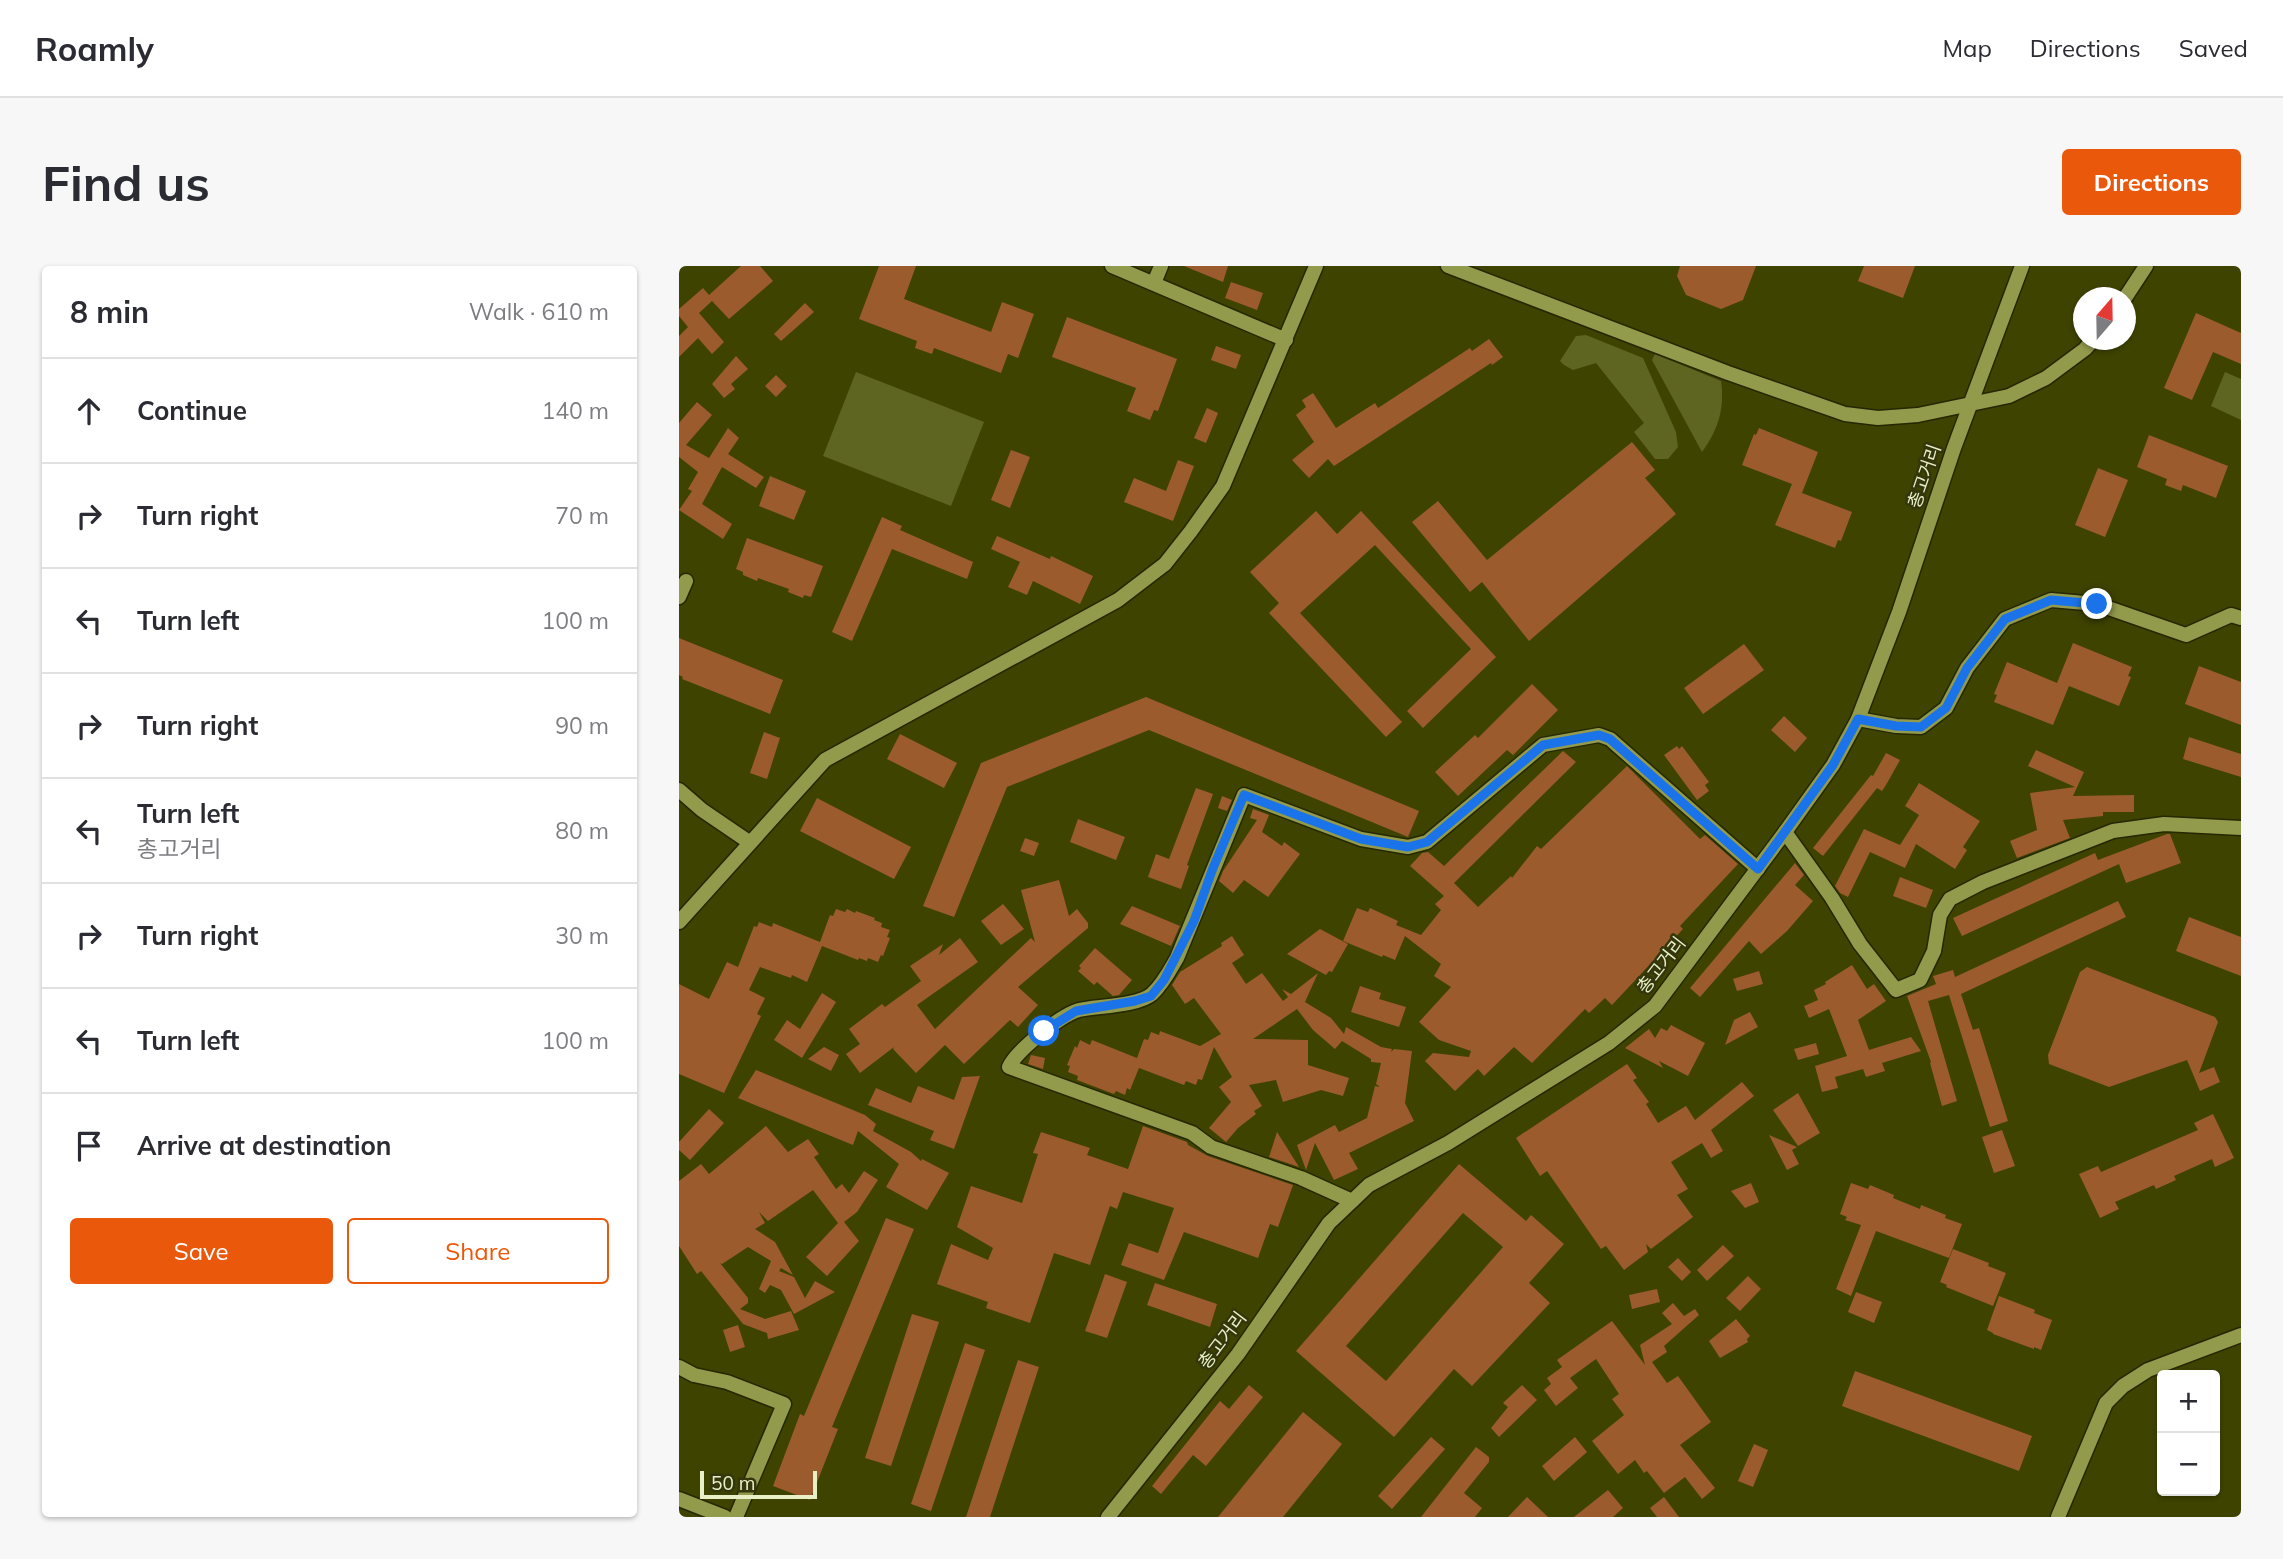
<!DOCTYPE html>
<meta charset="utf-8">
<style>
body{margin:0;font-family:Mulish,"Noto Sans KR",sans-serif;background:#f7f7f7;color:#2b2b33}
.controls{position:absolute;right:21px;bottom:21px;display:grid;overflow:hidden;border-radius:7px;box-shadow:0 2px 5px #0004}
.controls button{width:63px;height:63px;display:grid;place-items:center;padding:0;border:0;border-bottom:2px solid #e1e1e2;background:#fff;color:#2b2b33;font:35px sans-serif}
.compass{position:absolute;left:1394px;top:21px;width:63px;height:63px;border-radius:50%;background:#fff;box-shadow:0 2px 5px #0004;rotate:20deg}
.scale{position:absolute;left:21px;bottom:18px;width:117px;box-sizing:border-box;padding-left:7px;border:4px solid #e9efc7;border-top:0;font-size:19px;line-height:24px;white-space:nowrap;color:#e9efc7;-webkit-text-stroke:5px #34370c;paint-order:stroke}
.stop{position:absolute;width:21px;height:21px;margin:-16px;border:5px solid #1a73e8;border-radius:50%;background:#fff}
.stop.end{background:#1a73e8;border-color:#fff;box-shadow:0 2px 7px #0008}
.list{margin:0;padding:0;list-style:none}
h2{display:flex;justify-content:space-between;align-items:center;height:91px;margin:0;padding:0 28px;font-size:30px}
h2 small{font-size:23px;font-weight:400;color:#7c7c81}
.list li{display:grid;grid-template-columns:46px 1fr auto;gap:21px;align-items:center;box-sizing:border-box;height:105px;padding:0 28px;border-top:2px solid #e1e1e2}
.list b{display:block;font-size:26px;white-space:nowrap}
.list p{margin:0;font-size:23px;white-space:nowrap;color:#7c7c81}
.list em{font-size:23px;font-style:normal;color:#7c7c81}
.actions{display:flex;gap:14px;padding:21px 28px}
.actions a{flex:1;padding:16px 0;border:2px solid #ea580c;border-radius:7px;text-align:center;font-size:24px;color:#ea580c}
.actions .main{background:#ea580c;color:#fff}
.icon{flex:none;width:38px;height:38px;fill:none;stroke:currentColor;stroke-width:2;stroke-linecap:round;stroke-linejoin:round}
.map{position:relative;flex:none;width:1562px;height:1251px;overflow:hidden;border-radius:7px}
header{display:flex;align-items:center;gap:42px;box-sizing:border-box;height:98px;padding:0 35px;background:#fff;border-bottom:2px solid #e1e1e2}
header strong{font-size:33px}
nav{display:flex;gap:38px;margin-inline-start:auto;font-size:24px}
.intro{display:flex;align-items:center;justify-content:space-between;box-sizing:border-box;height:168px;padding:0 42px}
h1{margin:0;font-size:49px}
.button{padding:18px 32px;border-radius:7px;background:#ea580c;color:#fff;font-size:24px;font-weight:700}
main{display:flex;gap:42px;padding:0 42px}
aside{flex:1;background:#fff;border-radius:7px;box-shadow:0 2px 5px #0004}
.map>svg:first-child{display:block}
.green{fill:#5e6520}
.building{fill:#9b5b2d;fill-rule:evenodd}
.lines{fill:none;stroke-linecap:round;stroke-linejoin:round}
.minor-casing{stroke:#252800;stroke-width:17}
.tertiary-casing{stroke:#252800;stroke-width:17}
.minor{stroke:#929a4c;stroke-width:14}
.tertiary{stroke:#929a4c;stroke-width:14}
.route{stroke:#1a73e8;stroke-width:9}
.labels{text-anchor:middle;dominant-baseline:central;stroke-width:5;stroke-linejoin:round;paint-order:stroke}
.street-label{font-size:18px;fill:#e9efc7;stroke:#34370c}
</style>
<header>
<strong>Roamly</strong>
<nav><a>Map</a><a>Directions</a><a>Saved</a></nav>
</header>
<div class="intro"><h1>Find us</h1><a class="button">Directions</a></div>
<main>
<aside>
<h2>8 min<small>Walk · 610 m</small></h2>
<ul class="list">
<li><svg class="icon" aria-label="ahead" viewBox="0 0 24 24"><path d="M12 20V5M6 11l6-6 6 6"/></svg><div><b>Continue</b></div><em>140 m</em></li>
<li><svg class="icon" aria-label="right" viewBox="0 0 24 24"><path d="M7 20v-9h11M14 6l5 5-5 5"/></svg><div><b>Turn right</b></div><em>70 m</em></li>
<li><svg class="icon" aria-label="left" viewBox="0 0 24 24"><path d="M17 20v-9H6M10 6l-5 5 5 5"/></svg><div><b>Turn left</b></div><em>100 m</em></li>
<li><svg class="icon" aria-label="right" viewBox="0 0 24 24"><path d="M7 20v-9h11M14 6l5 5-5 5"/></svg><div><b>Turn right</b></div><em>90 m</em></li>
<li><svg class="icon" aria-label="left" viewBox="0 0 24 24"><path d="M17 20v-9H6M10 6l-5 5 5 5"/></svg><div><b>Turn left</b><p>총고거리</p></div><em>80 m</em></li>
<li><svg class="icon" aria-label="right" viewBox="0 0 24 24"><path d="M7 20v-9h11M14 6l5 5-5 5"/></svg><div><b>Turn right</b></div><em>30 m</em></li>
<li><svg class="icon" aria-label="left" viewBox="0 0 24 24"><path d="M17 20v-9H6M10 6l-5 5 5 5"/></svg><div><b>Turn left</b></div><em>100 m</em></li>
<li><svg class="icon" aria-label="arrive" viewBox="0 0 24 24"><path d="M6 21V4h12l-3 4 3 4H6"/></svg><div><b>Arrive at destination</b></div></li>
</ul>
<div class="actions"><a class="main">Save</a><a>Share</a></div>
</aside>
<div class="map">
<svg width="1562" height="1251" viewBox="0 0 1562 1251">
<rect width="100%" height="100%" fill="#3e4300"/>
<g class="green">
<path d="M907,69L964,92L997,166L999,181L989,193H976L955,166L965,157L917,97L894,104L885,99L881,95L897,70Z"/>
<path d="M976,88L1042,115C1046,142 1039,164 1023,186L973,94Z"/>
<path d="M177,106L305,156L272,240L144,190Z"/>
<path d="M1546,106L1562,113V154L1532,140Z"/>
</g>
<g class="building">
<path d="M62,0H81L94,15L50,53L33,35L20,47L45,76L33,88L19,72L0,91V70L9,61L0,50V43L24,22L30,29Z"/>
<path d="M200,0H237L225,33L312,66L323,36L355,48L339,92L329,88L322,107L255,82L253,88L236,82L238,75L180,53Z"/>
<path d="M505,0H549L544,16Z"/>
<path d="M1001,0H1077L1064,34L1042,43L1007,29L998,10Z"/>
<path d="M1185,0H1236L1224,32L1179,15Z"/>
<path d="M552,16L584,27L578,44L546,32Z"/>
<path d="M126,37L135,46L102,75L95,68Z"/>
<path d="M1517,47L1562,67V98L1534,86L1513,134L1485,122Z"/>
<path d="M388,51L498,93L479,145L475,144L471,154L448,145L457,122L373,91Z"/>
<path d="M810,73L824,91L813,99L812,97L655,200L649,193L630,212L613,194L635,176L617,149L627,141L623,134L634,127L657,162L696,137L699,142L791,82L793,85Z"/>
<path d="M537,80L562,89L557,103L532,94Z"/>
<path d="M57,90L69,103L52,118L56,123L45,132L33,118Z"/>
<path d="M97,109L108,120L97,131L86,120Z"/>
<path d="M18,136L33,149L7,179L30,192L49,162L60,172L49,188L85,211L77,222L43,201L23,238L53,258L44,273L0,244L13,225L9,223L19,206L0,191V157Z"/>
<path d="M528,142L539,147L527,177L515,172Z"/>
<path d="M1080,162L1139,186L1123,227L1173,246L1162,275L1159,274L1156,282L1096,259L1113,218L1063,199L1075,168L1077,169Z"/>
<path d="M1470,169L1549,200L1537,232L1504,219L1502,225L1486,219L1488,213L1458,201Z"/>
<path d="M953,176L976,204L966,212L997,248L850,375L803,316L791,326L733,256L759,235L808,294Z"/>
<path d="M332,184L351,191L331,242L312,234Z"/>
<path d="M499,194L515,200L494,255L445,236L455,212L487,225Z"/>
<path d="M1419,202L1449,214L1426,271L1396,259Z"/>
<path d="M91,210L127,225L115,254L80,240Z"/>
<path d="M637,245L658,268L682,245L817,391L744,462L728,445L792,383L696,279L621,347L723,456L707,471L590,347L600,337L571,306Z"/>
<path d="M203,251L223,260L221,264L294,296L288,313L213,283L173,375L153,366Z"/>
<path d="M318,270L371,293L372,290L414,310L401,338L354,315L348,329L329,321L341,296L312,283Z"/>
<path d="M68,272L144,300L132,331L125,329L124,332L109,326L110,323L79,312L78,315L64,309V306L57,303Z"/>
<path d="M0,372L104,414L91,448L3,413L4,411L0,409Z"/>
<path d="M1394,377L1453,401L1449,410L1452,411L1440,440L1390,420L1374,459L1315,436L1318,429L1315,428L1328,396L1378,417Z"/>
<path d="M1065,378L1085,404L1024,448L1005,422Z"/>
<path d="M1520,400L1562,416V459L1506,438Z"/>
<path d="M853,418L879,444L834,489L828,484L779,530L756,506L796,469L799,472Z"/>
<path d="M467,431L740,545L729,571L470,464L328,521L275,651L244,640L302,497Z"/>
<path d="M1105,450L1128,472L1116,486L1092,464Z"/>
<path d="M85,466L101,472L88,513L71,507Z"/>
<path d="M221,468L278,497L265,522L208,493Z"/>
<path d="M1510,471L1562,488V511L1504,493Z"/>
<path d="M998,480L1000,483L1003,480L1030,516L1026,519L1030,525L1018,534L985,489Z"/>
<path d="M1357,484L1405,506L1394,530L1455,529V546H1424V550L1384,554L1391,572L1338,592L1331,575L1358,564L1351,527L1396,521L1349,500Z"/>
<path d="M884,485L897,496L775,617L799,641L832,610L833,612L858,580L862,583L948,500L1021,573L1026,569L1059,598L1001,660L1004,663L933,739L926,732L910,747L906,743L853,797L835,781L805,810L799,803L776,825L746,795L754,787L790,791L792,785L760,774L740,756L772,721L755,710L762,698L726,670L716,694L704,689L703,691L664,675L678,642L689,646L691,642L719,655L717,659L742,669L762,644L756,638L765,630L731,600L743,587L749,586L765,600Z"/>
<path d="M1207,487L1221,494L1207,519L1203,525L1198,522L1144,590L1134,582L1192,509L1194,510Z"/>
<path d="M1240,517L1301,555L1284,581L1288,584L1276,603L1237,578L1226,602L1191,586L1169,631L1161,627L1156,620L1185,563L1221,579L1240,549L1226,540Z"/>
<path d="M517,522L534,528L508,599L510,600L502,623L469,611L477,588L490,593Z"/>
<path d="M543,530L553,534L548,545L539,542Z"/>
<path d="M138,532L232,581L215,613L121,565Z"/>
<path d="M574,543L590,549L583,566L603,580L605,576L621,588L589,631L565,614L554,627L540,615L544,605L578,554L571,552Z"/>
<path d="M399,553L446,571L437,594L391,576Z"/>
<path d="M1488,568H1491L1502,597L1447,617L1440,598L1283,670L1274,652L1416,587L1419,594Z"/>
<path d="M346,572L360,577L355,590L341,585Z"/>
<path d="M1116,597L1125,609L1116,619L1134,635L1108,665L1082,688L1070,675L1021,731L1011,722Z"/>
<path d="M1221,611L1254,624L1247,642L1214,630Z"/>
<path d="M380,614L390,650L398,643L409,657V662L339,721L359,739L339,761L331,754L285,798L266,779L237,807L214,783L215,781L181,807L167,788L181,778L170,763L203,738L206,741L242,715L231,700L264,678L260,689L281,672L299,696L238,739L256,763L352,672L356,676L342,624Z"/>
<path d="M1439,635L1447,651L1282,728L1294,764L1300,762L1329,855L1311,861L1270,729L1249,735L1278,835L1263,840L1251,797L1252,796L1228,730L1257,718L1254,710L1274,704L1276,711Z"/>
<path d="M324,638L345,663L322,679L302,655Z"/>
<path d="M453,640L501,660L492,680L441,658Z"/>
<path d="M157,643L166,646L168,643L176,647L177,645L196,652L195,654L203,657L202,661L211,664L208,671L211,672L204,690L202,689L199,696L189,692L188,695L180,692L179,694L143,680L128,716L113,709L112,712L81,701L70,724L86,732L78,748L82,750L45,827L0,808V718L30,733L48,696L59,701L75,660L78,661L80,656L93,661L94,657L141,676L151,649L154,650Z"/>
<path d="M1510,651L1562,671V710L1497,685Z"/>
<path d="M641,663L669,678L653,706L650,705L647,709L608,688Z"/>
<path d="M553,670L565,689L553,697L567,718L583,707L604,735L609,731L603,723L612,728L639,707L626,736L652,752L665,768L667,761L702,781L713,783L712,786L715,783L733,785L726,837L735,855L670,887L679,903L655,914L636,877L627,904L618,879L656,859L660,866L688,852L696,820L701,821L697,818L702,797L692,796V793L663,775L656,783L634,764L618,743L574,773L629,774V799L670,812L664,830L642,824L604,836L597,814L570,819L583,840L575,845L577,848L559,862L547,876L530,862L552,836L540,821L553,811L535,781L523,814L519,813L517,819L507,815L505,819L460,802L451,824L448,822L446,829L437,825L435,828L398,814L399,810L389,806L391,800L388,799L396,780L398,782L401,774L411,779L413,774L458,792L465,773L469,774L472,766L480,769L481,765L521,780L542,768L515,732L506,738L493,719L501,706L543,680L542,677Z"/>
<path d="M416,682L453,714L440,729L434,730L418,716L415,719L399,705L402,702L400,700Z"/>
<path d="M1173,699L1188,723L1195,718L1207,735L1179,754L1190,784L1232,771L1242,785L1203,797L1206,805L1187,811L1184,803L1156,811L1159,822L1143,826L1136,800L1168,790L1150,743L1130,752L1125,740L1139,734L1135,724L1147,718L1146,716Z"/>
<path d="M1408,701L1536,751L1539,756L1520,807L1535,801L1541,816L1521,825L1508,794L1430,821L1370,798L1369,789L1401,706Z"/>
<path d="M1080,705L1084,718L1058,725L1054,713Z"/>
<path d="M681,720L702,727L700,733L727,741L720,761L672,746Z"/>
<path d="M143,727L157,736L123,792L95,774L108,754L121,763Z"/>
<path d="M1071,746L1079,761L1046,779L1055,754Z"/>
<path d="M992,759L1026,777L1009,810L980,795L984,802L946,782L970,763L976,772L982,762L988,765Z"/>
<path d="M1137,777L1140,788L1119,794L1115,783Z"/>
<path d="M145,781L160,789L152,805L129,793Z"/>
<path d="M352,789L366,792L364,803L349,798Z"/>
<path d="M948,798L958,812L954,814L970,836L967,838L979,857L1007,840L1016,854L1063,816L1075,830L1032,864L1044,885L1032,892L1023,877L992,896L1009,923L998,929L1014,951L972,983L967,978L969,986L945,1004L927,980L922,983L868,905L861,910L837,872Z"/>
<path d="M77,804L186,849L197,858L194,865L232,886L242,895L243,893L270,907L248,944L207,921L220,898L179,865L174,879L59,832Z"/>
<path d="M301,810L275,883L251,874L255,865L189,839L197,822L232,837L239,820L275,834L283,811Z"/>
<path d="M1119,827L1141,867L1119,880L1094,844Z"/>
<path d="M30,843L45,857L11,894L0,884V876Z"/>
<path d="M1534,848L1555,892L1536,901L1533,893L1495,910L1497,914L1477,923L1475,919L1436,936L1440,943L1421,952L1400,908L1419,900L1422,906L1519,864L1515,857Z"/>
<path d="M87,860L109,886L129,873L140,888L135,891L157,923L163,918L170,927L185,905L199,914L178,946L165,956L180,975L148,1010L127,991L159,957L134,924L89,955L80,946L86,957L76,963L96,976L114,1009L102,1002L100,1005L115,1011L126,1032L136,1015L156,1026L115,1048L102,1024L91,1019L86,1027L80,1023L92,995L69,981L43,998L41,997L69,1032V1037L61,1043L86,1053L112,1045L120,1064L89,1073L88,1067L64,1058L22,1005L18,1008L0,980V915L22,898L30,908Z"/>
<path d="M464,860L508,876L509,879L529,890L614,919L599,961L591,958L579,992L505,966L485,1014L442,999L450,977L479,987L495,942L444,926L438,943L431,940L411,999L375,987L351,1057L307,1042L309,1036L258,1018L272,978L309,994L314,982L278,961L292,920L343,937L359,888L354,887L362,866L411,882L408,889L449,903Z"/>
<path d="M1323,864L1336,900L1315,907L1303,871Z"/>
<path d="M598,866L620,901L590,891Z"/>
<path d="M1090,869L1118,881L1113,884L1120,898L1108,904Z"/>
<path d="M780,898L847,955L852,949L885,978L850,1017L871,1037L793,1120L775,1103L715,1171L617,1085ZM784,947L824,981L707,1115L667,1080Z"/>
<path d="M1072,917L1080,936L1066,942L1052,925Z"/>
<path d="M1172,917L1189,923L1191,919L1215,929L1214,932L1241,943L1242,939L1267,949L1266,952L1283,958L1270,992L1197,965L1172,1030L1157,1023L1182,959L1166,954L1168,951L1161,948Z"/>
<path d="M207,952L235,963L153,1161L159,1163L131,1234L94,1220L121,1148L125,1150Z"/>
<path d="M1044,979L1055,990L1028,1015L1018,1004Z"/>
<path d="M1274,983L1310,997L1309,1000L1327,1007L1314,1040L1267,1021L1268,1019L1261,1016Z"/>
<path d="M999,992L1012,1006L1003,1015L989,1001Z"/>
<path d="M426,1008L448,1016L428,1072L406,1065Z"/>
<path d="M1069,1010L1082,1023L1061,1045L1047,1032Z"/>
<path d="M476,1017L538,1038L531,1061L468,1039Z"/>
<path d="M978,1023L981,1036L953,1043L950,1029Z"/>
<path d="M1177,1026L1203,1036L1195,1057L1169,1046Z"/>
<path d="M1320,1030L1356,1044L1355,1047L1373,1054L1362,1084L1355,1081V1083L1314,1068V1067L1308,1064Z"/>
<path d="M994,1037L1005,1050L1016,1043L1020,1049L985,1080L988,1086L973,1096L988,1117L999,1110L1032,1156L1001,1179L1036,1222L1023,1233L1006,1211L985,1227L968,1205L965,1207L956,1194L939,1208L913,1175L945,1149L933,1133L940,1128L917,1093L891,1112L899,1122L877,1140L865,1124L872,1118L868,1112L883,1101L878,1094L933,1055L966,1099L961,1079L993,1058L983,1047Z"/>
<path d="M233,1048L260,1056L212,1200L186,1192Z"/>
<path d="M1057,1053L1071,1070L1068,1073L1069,1076L1041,1092L1030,1075Z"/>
<path d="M59,1059L66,1081L51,1086L44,1064Z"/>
<path d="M286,1077L306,1084L252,1245L232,1238Z"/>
<path d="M339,1094L360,1101L311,1251H287Z"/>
<path d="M1176,1105L1353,1170L1340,1205L1163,1140Z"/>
<path d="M570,1119L584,1131L527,1200L514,1189L482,1228L473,1220L541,1135L550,1143Z"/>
<path d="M843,1119L858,1134L820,1171L812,1162L829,1141L824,1137Z"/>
<path d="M624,1146L663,1178L604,1251H539Z"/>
<path d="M752,1171L766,1183L713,1243L699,1230Z"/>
<path d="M896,1171L908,1186L875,1215L863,1200Z"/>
<path d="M1075,1178L1089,1184L1074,1221L1059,1215Z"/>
<path d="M797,1181L810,1191V1196L785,1227L803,1242L796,1251H742Z"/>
<path d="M929,1224L944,1242L934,1251H895Z"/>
<path d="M848,1231L869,1251H829Z"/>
<path d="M985,1231L1000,1251H978L971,1242Z"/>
</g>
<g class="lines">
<g class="minor-casing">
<g id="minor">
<path d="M433,0L607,74"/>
<path d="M769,0L1049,107L1166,148L1199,152L1239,149L1330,130L1367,112L1406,83L1414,74"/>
<path d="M475,17L482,0"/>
<path d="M1446,32L1467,0"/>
<path d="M0,331L7,315"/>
<path d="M1179,453L1217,460L1242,461L1267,442L1288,402L1326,353L1372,334L1418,338L1507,369L1552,349L1562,352"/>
<path d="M0,524L23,544L70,576"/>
<path d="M1106,566L1153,632L1181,678L1217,724L1241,714L1255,685L1261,649L1271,633L1304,616L1434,565L1485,558L1562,562"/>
<path d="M0,656L146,494L439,334L486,298L512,265L544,220L637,0"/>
<path d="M673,935L622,912L532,881L513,867L330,801C338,784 382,749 400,744C419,740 459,740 473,728C484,718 491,704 498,692L565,529L682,573L729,581L748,576L864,479L920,469L931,473L1079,603"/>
<path d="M0,1101L15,1109L48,1116L105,1138L57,1251"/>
<path d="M0,1233L46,1251"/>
<path d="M1379,1251L1427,1137L1444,1120L1469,1104L1562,1069"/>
</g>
</g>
<g class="tertiary-casing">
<path id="tertiary" d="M429,1251L559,1088L650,957L690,919L769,877L930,777L976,740L1106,566L1154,499L1179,453L1220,346L1275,182L1343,0"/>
</g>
<use href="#minor" class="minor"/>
<use href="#tertiary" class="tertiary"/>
</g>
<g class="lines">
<path class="route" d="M365,765L397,745L456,735L472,730L485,714L515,655L534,602L565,529L682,573L729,581L748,576L864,479L920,469L931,473L1079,603L1154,499L1179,453L1217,460L1242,461L1267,442L1288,402L1326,353L1372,334L1418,338"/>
</g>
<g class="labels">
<g class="street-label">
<text transform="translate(1245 210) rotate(-71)">총고거리</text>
<text transform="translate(982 699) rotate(-52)">총고거리</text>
<text transform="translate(543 1074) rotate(-53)">총고거리</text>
</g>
</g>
</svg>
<div class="controls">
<button>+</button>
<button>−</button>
</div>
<svg class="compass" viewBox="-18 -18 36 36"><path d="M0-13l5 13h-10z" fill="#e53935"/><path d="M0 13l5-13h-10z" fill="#7c7c81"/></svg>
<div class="scale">50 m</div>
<div class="stop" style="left:365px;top:765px"></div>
<div class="stop end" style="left:1418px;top:338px"></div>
</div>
</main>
